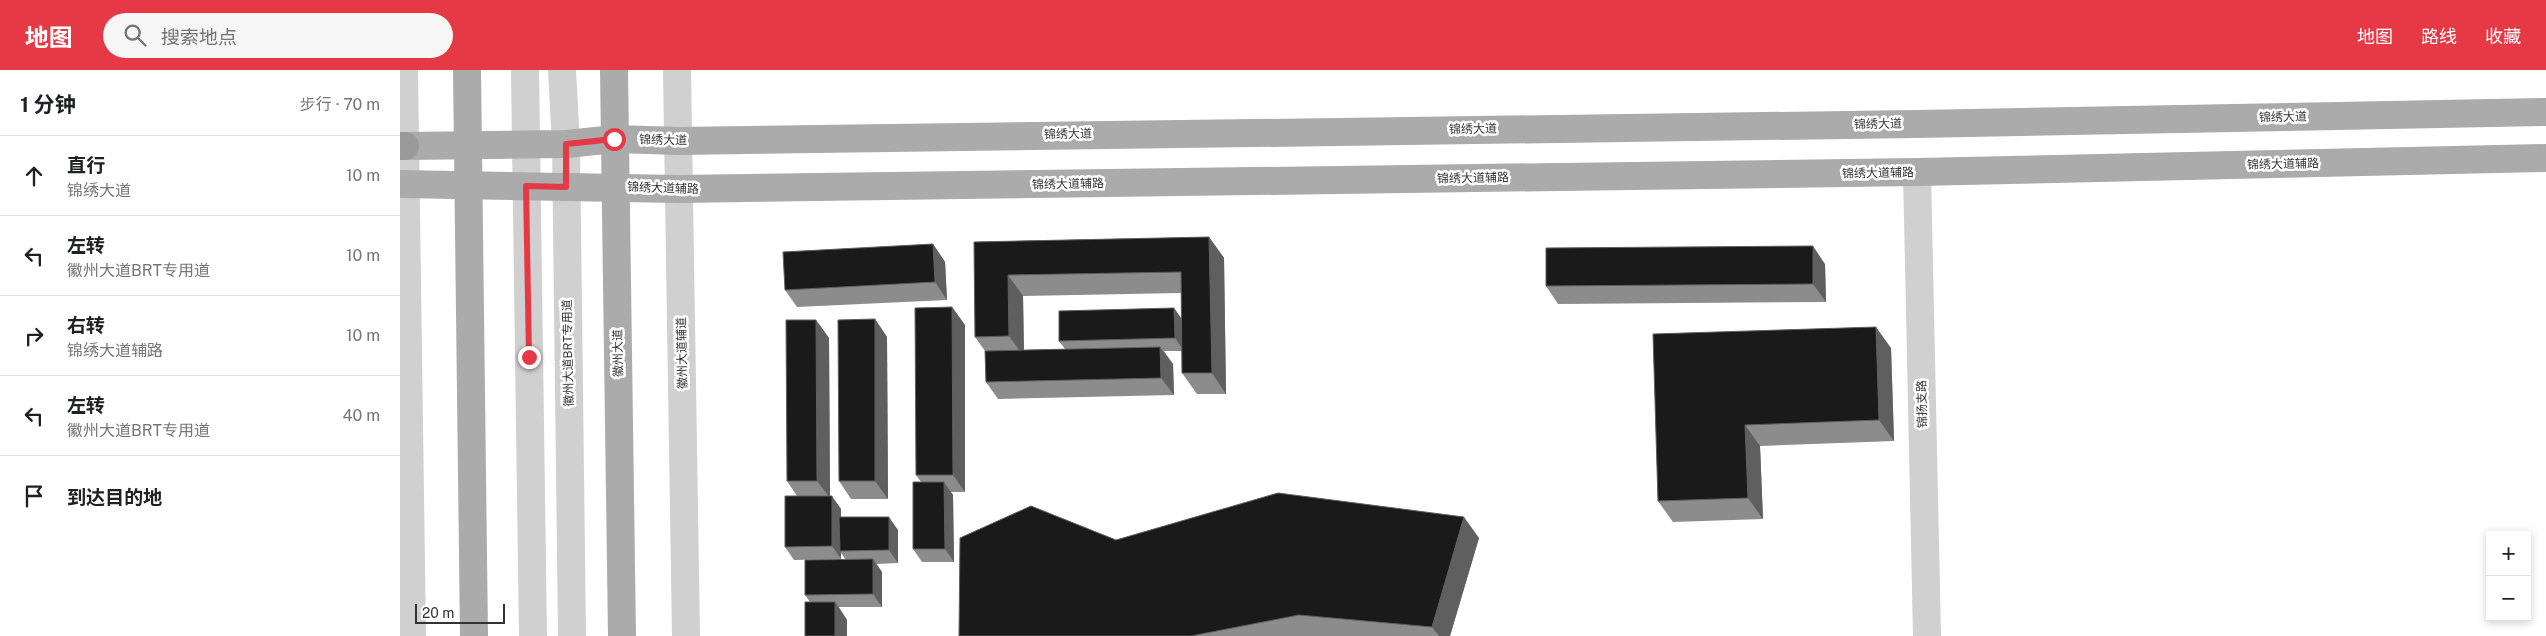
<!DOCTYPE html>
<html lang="zh">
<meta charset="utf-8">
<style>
body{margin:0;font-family:"Public Sans","Noto Sans SC",sans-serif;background:#f6f6f6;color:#202124}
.controls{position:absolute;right:15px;bottom:15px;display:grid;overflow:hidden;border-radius:0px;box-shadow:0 2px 8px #0003}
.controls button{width:45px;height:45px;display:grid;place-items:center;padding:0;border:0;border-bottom:1px solid #e0e0e0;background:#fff;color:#202124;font:25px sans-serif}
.scale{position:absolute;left:15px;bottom:12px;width:90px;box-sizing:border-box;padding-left:5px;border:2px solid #333;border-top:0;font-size:14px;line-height:18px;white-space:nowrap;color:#333;-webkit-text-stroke:4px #fff;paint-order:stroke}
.stop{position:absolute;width:15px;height:15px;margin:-11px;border:4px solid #e63946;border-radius:50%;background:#fff}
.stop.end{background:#e63946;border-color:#fff;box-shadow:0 1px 5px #0008}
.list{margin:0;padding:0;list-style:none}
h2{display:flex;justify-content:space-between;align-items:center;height:65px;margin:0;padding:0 20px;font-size:21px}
h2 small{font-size:16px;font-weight:400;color:#757577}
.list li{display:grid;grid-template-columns:32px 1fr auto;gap:15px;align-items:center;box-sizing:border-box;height:80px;padding:0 20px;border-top:1px solid #e0e0e0}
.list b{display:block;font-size:19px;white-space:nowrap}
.list p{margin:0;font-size:16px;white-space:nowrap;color:#757577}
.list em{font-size:16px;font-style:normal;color:#757577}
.icon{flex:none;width:28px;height:28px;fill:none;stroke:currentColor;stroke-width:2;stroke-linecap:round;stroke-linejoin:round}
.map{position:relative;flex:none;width:2146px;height:566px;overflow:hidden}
header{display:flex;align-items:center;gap:30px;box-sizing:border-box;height:70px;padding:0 25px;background:#e63946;color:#fff}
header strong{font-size:24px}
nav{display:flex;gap:28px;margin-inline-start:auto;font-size:18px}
.search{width:350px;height:45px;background:#f6f6f6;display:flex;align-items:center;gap:12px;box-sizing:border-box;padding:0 18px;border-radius:28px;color:#757577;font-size:19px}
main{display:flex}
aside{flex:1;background:#fff}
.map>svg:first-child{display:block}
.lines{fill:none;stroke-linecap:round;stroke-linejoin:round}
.minor{stroke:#d0d0d0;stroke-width:28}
.major{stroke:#ababab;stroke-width:28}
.highway{stroke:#9a9a9a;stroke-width:28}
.wall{fill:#8c8c8c;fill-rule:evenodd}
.shaded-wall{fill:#5f5f5f}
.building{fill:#1a1a1a;stroke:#5f5f5f}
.route{stroke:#e63946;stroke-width:6}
.labels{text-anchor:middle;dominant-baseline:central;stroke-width:5;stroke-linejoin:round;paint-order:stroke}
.street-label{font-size:12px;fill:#333;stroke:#fff}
</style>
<header>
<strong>地图</strong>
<div class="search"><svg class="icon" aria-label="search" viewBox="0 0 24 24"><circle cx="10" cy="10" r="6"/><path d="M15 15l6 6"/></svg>搜索地点</div>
<nav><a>地图</a><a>路线</a><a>收藏</a></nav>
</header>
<main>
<aside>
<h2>1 分钟<small>步行 · 70 m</small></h2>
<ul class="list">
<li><svg class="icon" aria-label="ahead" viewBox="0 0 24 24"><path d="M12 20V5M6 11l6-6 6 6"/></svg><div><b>直行</b><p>锦绣大道</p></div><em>10 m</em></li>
<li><svg class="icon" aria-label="left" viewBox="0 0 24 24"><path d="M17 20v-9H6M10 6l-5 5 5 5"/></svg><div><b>左转</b><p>徽州大道BRT专用道</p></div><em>10 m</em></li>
<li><svg class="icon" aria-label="right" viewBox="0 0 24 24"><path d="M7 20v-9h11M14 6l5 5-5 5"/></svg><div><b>右转</b><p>锦绣大道辅路</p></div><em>10 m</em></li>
<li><svg class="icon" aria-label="left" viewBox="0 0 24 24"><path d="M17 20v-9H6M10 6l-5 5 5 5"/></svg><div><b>左转</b><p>徽州大道BRT专用道</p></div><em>40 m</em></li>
<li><svg class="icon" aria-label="arrive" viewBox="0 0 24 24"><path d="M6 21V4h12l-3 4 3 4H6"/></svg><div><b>到达目的地</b></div></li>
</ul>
</aside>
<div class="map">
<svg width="2146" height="566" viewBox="0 0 2146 566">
<rect width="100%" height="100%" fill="#fff"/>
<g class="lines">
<g class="minor">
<path d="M4,0L12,566"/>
<path d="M125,0L133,566"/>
<path d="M162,0L166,74L172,566"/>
<path d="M277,0L286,566"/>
<path d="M1517,102L1527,566"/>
</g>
<g class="major">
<path d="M67,0L74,566"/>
<path d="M214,0L222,566"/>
<path d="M5,76L166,74L215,69L279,71L1516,54L2146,42"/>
<path d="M0,114L279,119L1517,102L2146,88"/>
</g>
<path class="highway" d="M0,76H5"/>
</g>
<g class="wall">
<path d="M809,167L824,188L826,324H797L782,303V281H764L773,294L774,325L598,329L586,312L585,281L575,267L574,172ZM781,223V248L774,238L659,271L665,279L624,280L623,226Z"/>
<path d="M533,174L545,192L547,230L397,237L385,220Z"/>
<path d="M1425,194L1426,232L1158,234L1146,216Z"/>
<path d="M552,237L565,255V422H551L553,425L554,492H522L513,479L521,412L516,405Z"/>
<path d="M475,249L487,267L488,429H451L439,411Z"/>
<path d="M416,250L429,268L430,426L441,439V447L498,460V493L476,494L482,502V537H439L447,550V566H405L410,532L405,525L446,490L441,483V489L394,490L385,477L397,426L387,411Z"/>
<path d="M1253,264L1491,278L1494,371L1360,376L1363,449L1273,452L1258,431Z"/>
<path d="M1079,468L1050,566H559L716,470Z"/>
</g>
<g class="shaded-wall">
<path d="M809,167L824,188L826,324L812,303Z"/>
<path d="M533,174L545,192L547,230L535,212Z"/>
<path d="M1413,176L1425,194L1426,232L1413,214Z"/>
<path d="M608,205L623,226L624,287L609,266Z"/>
<path d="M552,237L565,255V422L553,405Z"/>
<path d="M774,238L783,251L784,281L775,268Z"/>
<path d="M475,249L487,267L488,429L475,411Z"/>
<path d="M416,250L429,268L430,428L417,411Z"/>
<path d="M1476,257L1491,278L1494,371L1479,350Z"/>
<path d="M760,277L773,294L774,325L761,308Z"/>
<path d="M1345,355L1360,376L1363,449L1348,428Z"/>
<path d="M544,412L553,425L554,492L545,479Z"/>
<path d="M432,426L441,439V481H440L441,483V489L432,476Z"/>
<path d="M489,447L498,460V493L489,480Z"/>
<path d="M1064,447L1079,468L1050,566H1039L1032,557Z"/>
<path d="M473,489L482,502V537L473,524Z"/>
<path d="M435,532L447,550V566H435Z"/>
</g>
<g class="building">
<path d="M809,167L812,303H782L781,202L608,205L609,266L575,267L574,172Z"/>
<path d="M533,174L535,212L385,220L383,182Z"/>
<path d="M1413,176V214L1146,216V178Z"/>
<path d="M552,237L553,405H516L515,238Z"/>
<path d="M774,238L775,268L659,271V241Z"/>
<path d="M475,249V411H439L438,250Z"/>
<path d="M386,250H416L417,411H387Z"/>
<path d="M1476,257L1479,350L1345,355L1348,428L1258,431L1253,264Z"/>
<path d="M760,277L761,308L586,312L585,281Z"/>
<path d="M513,412H544L545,479H513Z"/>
<path d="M878,423L1064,447L1032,557L899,545L791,566H559L560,468L631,436L716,470Z"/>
<path d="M385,426H432V476L385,477Z"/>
<path d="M439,447H489V480L440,481Z"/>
<path d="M473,489V524L405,525V490Z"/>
<rect x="405" y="532" width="30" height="34"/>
</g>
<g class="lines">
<path class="route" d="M129,287L126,116L166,117V74L214,69"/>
</g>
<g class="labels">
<g class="street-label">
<text transform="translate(1883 47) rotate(-1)">锦绣大道</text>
<text transform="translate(1478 54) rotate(-1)">锦绣大道</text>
<text transform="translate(1073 59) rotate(-1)">锦绣大道</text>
<text transform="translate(668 64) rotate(-1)">锦绣大道</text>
<text transform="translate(263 70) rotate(1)">锦绣大道</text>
<text transform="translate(1883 94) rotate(-1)">锦绣大道辅路</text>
<text transform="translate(1478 103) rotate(-1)">锦绣大道辅路</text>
<text transform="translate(1073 108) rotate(-1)">锦绣大道辅路</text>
<text transform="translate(668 114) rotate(-1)">锦绣大道辅路</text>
<text transform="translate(263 118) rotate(2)">锦绣大道辅路</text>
<text transform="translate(168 283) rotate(-91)">徽州大道BRT专用道</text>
<text transform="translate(218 283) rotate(-91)">徽州大道</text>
<text transform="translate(282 283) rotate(-91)">徽州大道辅道</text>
<text transform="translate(1522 334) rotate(-91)">锦扬支路</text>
</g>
</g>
</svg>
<div class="controls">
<button>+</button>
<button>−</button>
</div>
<div class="scale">20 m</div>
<div class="stop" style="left:214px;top:69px"></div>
<div class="stop end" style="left:129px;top:287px"></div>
</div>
</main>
